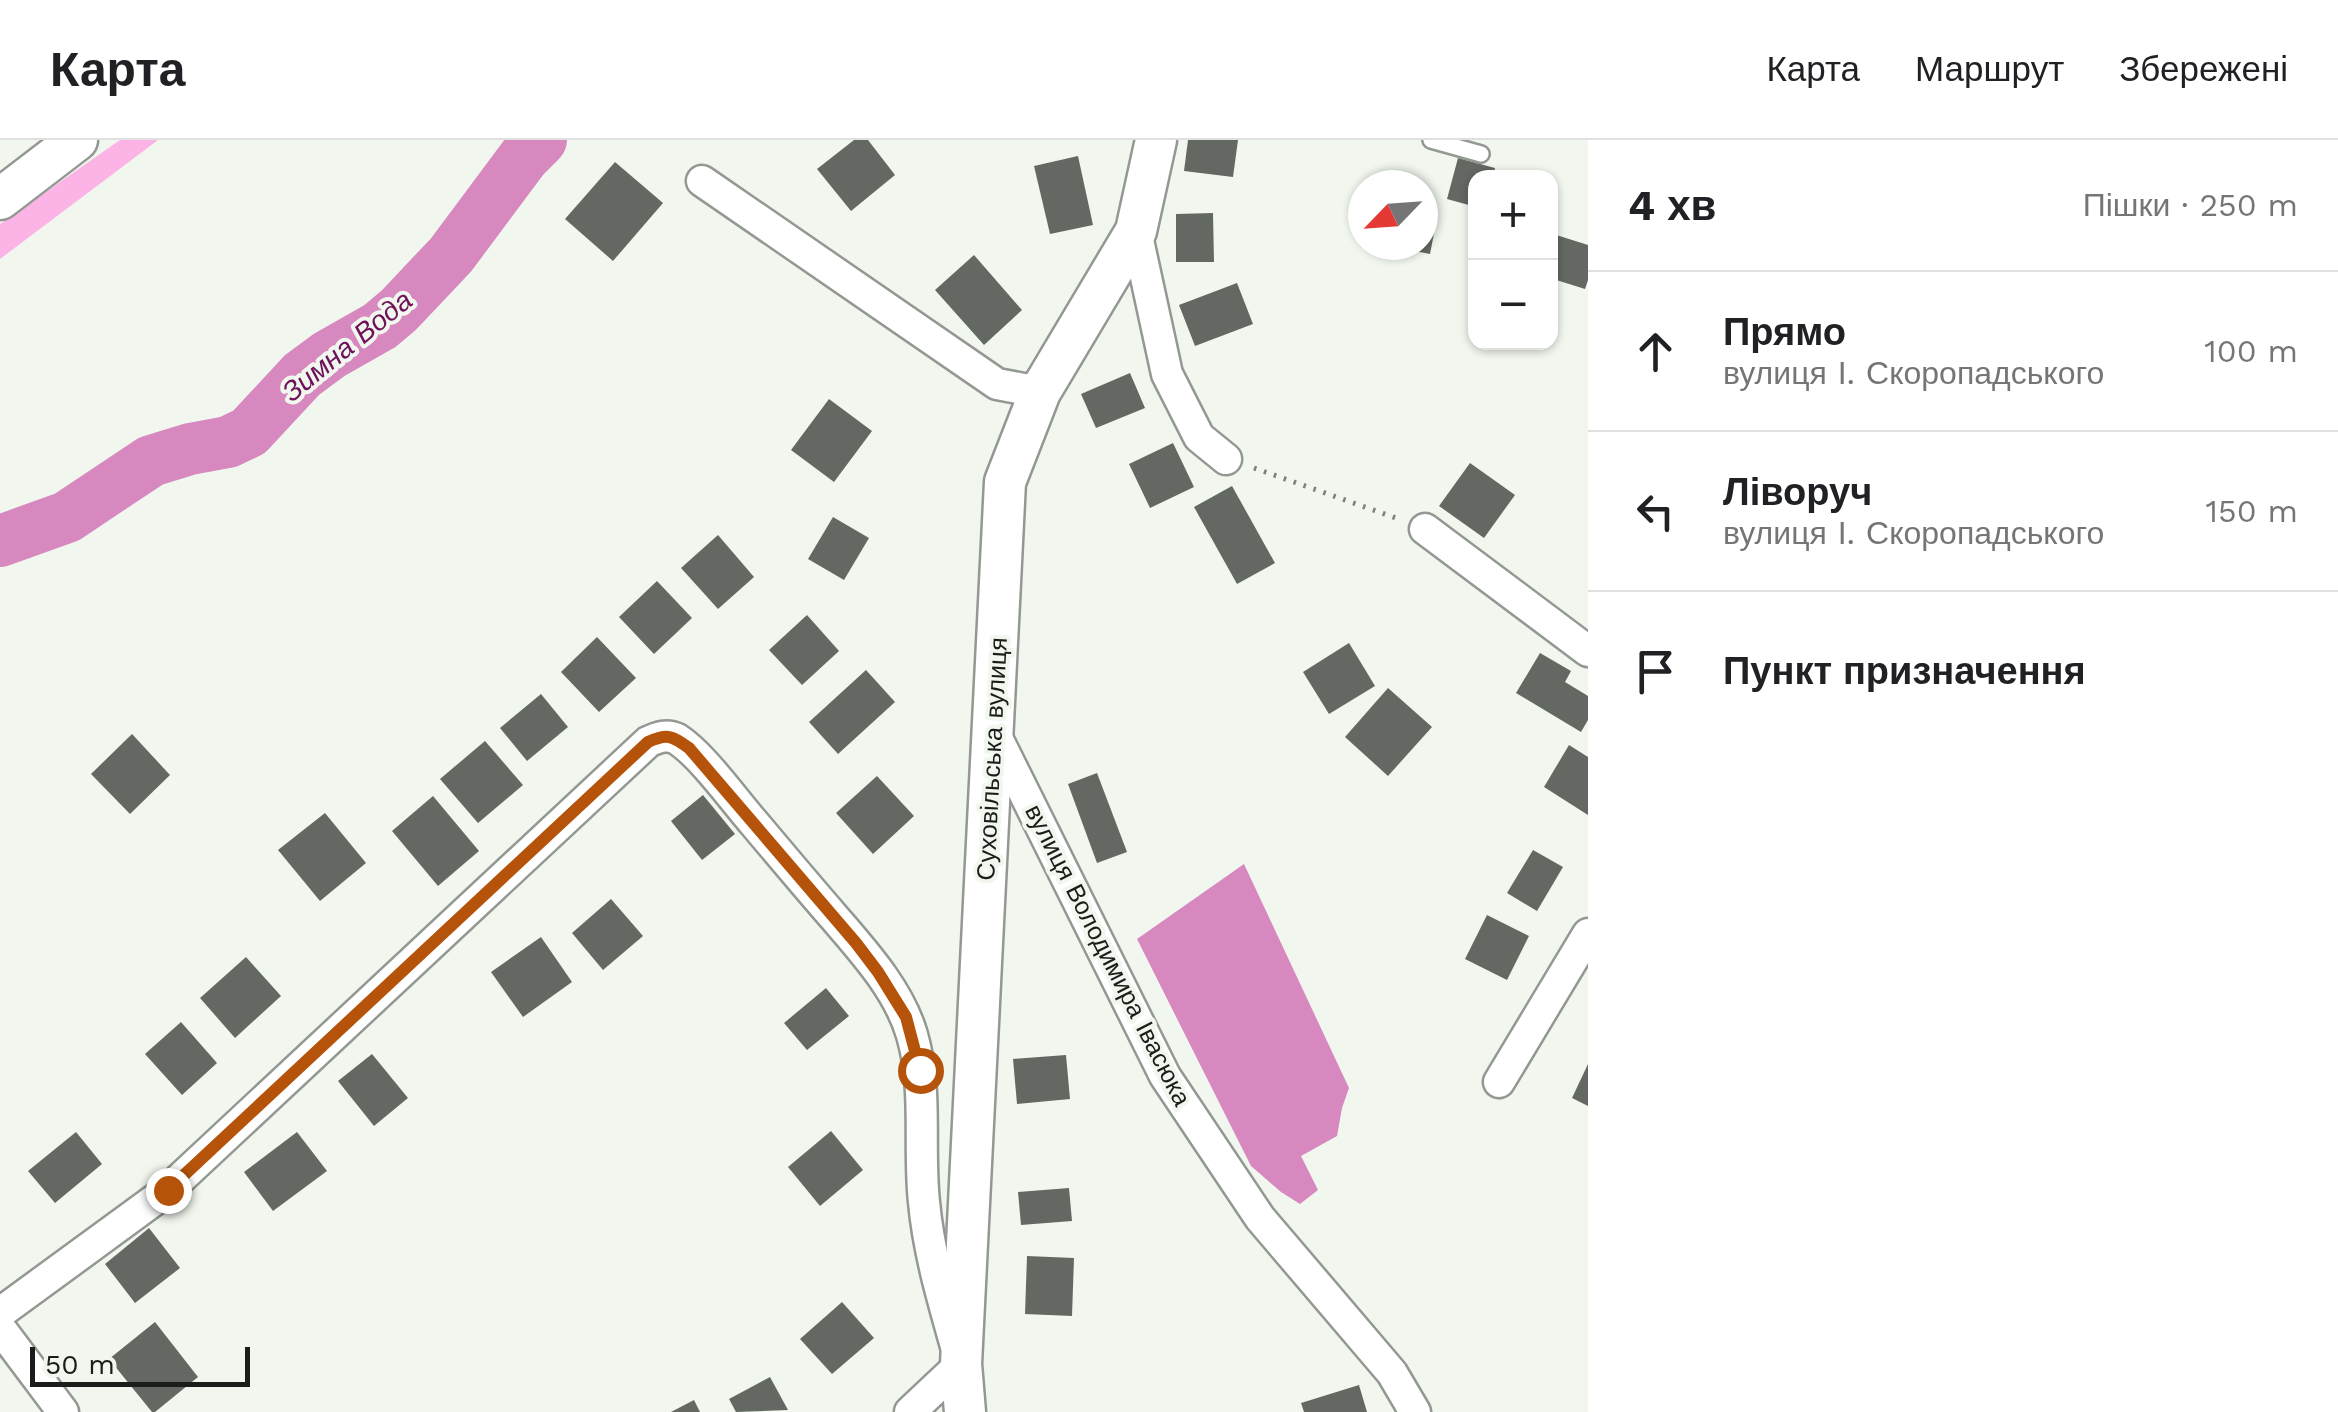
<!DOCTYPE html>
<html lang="uk">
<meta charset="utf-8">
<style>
body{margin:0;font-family:"Work Sans",sans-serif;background:#f6f6f6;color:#202124}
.controls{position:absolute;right:30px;top:30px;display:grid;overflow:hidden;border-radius:20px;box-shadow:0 2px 8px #0004}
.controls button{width:90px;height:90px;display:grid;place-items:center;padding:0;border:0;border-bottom:2px solid #e0e0e0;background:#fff;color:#202124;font:50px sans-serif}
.compass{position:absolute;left:1348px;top:30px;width:90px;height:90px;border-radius:50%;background:#fff;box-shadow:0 2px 8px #0004;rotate:245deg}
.scale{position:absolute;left:30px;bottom:25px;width:220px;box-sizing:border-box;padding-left:10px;border:5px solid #1b1d1a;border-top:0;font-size:28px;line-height:35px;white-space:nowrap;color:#1b1d1a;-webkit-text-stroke:8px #f1f7ef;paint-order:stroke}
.stop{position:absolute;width:30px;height:30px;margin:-22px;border:8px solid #b45309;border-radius:50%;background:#fff}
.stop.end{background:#b45309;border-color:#fff;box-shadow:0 2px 10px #0008}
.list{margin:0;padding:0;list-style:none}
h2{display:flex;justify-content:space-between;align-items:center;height:130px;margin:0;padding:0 40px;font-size:42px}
h2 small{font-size:32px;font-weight:400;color:#757577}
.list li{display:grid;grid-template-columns:65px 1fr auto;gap:30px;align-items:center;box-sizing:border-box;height:160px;padding:0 40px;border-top:2px solid #e0e0e0}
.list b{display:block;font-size:38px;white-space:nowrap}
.list p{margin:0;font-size:32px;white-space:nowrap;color:#757577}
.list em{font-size:32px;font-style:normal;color:#757577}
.icon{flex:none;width:55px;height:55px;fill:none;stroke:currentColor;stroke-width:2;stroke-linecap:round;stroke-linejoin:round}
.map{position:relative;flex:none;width:1588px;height:1272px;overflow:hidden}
header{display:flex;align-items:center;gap:60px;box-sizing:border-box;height:140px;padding:0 50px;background:#fff;border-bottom:2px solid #e0e0e0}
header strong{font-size:48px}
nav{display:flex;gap:55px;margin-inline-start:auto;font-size:35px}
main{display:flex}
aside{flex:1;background:#fff}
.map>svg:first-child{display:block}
.green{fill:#fbb4e5}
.water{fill:#d788bf}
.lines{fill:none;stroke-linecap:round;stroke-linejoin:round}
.river{stroke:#d788bf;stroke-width:52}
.building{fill:#636962}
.lane-casing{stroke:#939992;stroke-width:20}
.street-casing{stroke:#939992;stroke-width:35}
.secondary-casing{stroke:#939992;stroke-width:45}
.path{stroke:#7c807b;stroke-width:5;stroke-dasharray:2.5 8;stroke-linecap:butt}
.lane{stroke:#fff;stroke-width:15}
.street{stroke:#fff;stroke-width:30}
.secondary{stroke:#fff;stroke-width:40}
.route{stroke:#b45309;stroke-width:12}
.labels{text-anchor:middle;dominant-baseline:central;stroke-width:8;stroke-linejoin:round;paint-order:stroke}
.street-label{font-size:25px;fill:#1b1d1a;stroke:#f1f7ef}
.water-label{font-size:28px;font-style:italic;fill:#6e105a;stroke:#f1f7ef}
</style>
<header>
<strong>Карта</strong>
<nav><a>Карта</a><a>Маршрут</a><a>Збережені</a></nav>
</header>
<main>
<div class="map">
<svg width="1588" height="1272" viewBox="0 0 1588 1272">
<rect width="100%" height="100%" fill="#f1f7ef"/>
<path class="green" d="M120,0H158L0,119V84Z"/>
<path class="water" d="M1244,724L1349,948L1342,968L1337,996L1301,1016L1318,1050L1300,1064L1281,1052L1251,1026L1137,799Z"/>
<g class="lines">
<path class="river" d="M0,401L67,377L151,321L190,309L228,302L249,292L302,235L329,215L380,186L399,170L451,115L524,17L541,0"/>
</g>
<g class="building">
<path d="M854,0H868L895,35L851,71L817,29Z"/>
<path d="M1188,0H1238L1233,37L1184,31Z"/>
<path d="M1078,16L1093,85L1050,94L1034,26Z"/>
<path d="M1458,18L1495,28L1493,38H1476V67L1447,59Z"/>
<path d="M615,22L663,63L613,121L565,79Z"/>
<path d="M1423,70L1438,73L1430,114L1394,107L1423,105Z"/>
<path d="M1213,73L1214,122H1176V74Z"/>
<path d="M1550,93L1588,105V140L1585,149L1550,138Z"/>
<path d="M974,115L1022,170L984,205L935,150Z"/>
<path d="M1237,143L1253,184L1195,206L1179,165Z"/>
<path d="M1130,233L1145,268L1096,288L1081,254Z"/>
<path d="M829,259L872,291L834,342L791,310Z"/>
<path d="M1173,303L1194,347L1150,368L1129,324Z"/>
<path d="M1470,323L1515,355L1484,398L1439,366Z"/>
<path d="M1232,346L1275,423L1237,444L1194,367Z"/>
<path d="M833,377L869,398L844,440L808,419Z"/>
<path d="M718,395L754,437L718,469L681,428Z"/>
<path d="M657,441L692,478L654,514L619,477Z"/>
<path d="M807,475L839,511L802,545L769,510Z"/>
<path d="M597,497L636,538L599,572L561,532Z"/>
<path d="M1349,503L1375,546L1329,574L1303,532Z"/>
<path d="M1540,513L1571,531L1565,542L1588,556V580L1581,592L1516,553Z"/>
<path d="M866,530L895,562L838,614L809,582Z"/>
<path d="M1388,548L1432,587L1388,636L1345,597Z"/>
<path d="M541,554L568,587L527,621L500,588Z"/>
<path d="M132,594L170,635L130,674L91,634Z"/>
<path d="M485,601L523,645L478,683L440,639Z"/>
<path d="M1569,605L1588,617V675L1544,647Z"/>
<path d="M1097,633L1127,712L1097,723L1068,644Z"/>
<path d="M877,636L914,676L873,714L836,673Z"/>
<path d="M703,655L735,694L702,720L671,681Z"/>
<path d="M433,656L479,711L438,746L392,691Z"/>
<path d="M325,673L366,723L320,761L278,710Z"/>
<path d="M1533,710L1563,727L1537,771L1507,753Z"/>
<path d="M611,759L643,796L603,830L572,793Z"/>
<path d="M1487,775L1529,796L1507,840L1465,819Z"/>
<path d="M541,797L572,842L523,877L491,832Z"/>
<path d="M246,817L281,856L235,898L200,858Z"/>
<path d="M826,848L849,876L807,910L784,883Z"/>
<path d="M181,882L217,923L182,955L145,914Z"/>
<path d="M372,914L408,958L374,986L338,941Z"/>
<path d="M1066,915L1070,959L1017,964L1013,919Z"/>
<path d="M1588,924V966L1572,958Z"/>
<path d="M831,991L863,1030L820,1066L788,1027Z"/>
<path d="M76,992L102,1024L55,1063L28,1031Z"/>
<path d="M297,992L327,1031L273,1071L244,1032Z"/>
<path d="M1069,1048L1072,1081L1021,1085L1018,1052Z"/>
<path d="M149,1088L180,1128L135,1163L105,1124Z"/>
<path d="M1027,1116L1074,1118L1072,1176L1025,1174Z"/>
<path d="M842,1162L874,1198L832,1234L800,1199Z"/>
<path d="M155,1182L198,1237L155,1272H152L109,1219Z"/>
<path d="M770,1237L788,1270L736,1272L729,1259Z"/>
<path d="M1359,1245L1367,1272H1304L1301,1263Z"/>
<path d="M694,1260L700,1272H671Z"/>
</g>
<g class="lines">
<g class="lane-casing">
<path id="lane" d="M1431,0L1481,14"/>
</g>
<g class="street-casing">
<g id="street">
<path d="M702,41L997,244L1040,252"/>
<path d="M1136,91L1167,234L1199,297L1226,319"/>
<path d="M1425,389L1588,511"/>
<path d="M993,590L1165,936L1260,1078L1392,1233L1415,1272"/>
<path d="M1499,942L1588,794"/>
<path d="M0,1173L168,1050L648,602C658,597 667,594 677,599C702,615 733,659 754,683C780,714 806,745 833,776C863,811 899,850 912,895C928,950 918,1006 924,1062C929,1117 946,1170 961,1224L910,1272"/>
<path d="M0,1188L63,1272"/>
</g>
</g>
<g class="secondary-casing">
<g id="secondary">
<path d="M0,59L77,0"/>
<path d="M965,1272L961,1224L1005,342L1040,252L1136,91L1156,0"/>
</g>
</g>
<path class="path" d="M1254,328L1399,379"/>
<use href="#lane" class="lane"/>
<use href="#street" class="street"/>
<use href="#secondary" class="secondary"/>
</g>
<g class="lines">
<path class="route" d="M168,1050L648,602C668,593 672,596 689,608L856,803L878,832L906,877L920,930"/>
</g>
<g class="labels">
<g class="street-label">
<text transform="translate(992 619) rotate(-87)">Суховільська вулиця</text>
<text transform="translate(1108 815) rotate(63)">вулиця Володимира Івасюка</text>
</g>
<g class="water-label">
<text transform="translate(347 206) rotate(-39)">Зимна Вода</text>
</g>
</g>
</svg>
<div class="controls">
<button>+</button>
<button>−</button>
</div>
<svg class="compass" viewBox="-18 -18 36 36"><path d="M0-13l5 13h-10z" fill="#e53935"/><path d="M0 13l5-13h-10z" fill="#757577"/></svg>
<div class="scale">50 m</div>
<div class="stop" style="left:920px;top:930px"></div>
<div class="stop end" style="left:168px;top:1050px"></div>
</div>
<aside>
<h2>4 хв<small>Пішки · 250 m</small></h2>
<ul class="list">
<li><svg class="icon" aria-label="ahead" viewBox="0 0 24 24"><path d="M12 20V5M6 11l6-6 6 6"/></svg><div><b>Прямо</b><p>вулиця І. Скоропадського</p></div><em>100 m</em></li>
<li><svg class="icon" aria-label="left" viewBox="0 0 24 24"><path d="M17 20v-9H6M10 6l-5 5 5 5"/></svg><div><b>Ліворуч</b><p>вулиця І. Скоропадського</p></div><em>150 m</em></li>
<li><svg class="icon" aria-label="arrive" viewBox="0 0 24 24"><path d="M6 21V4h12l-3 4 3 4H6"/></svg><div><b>Пункт призначення</b></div></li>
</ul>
</aside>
</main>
